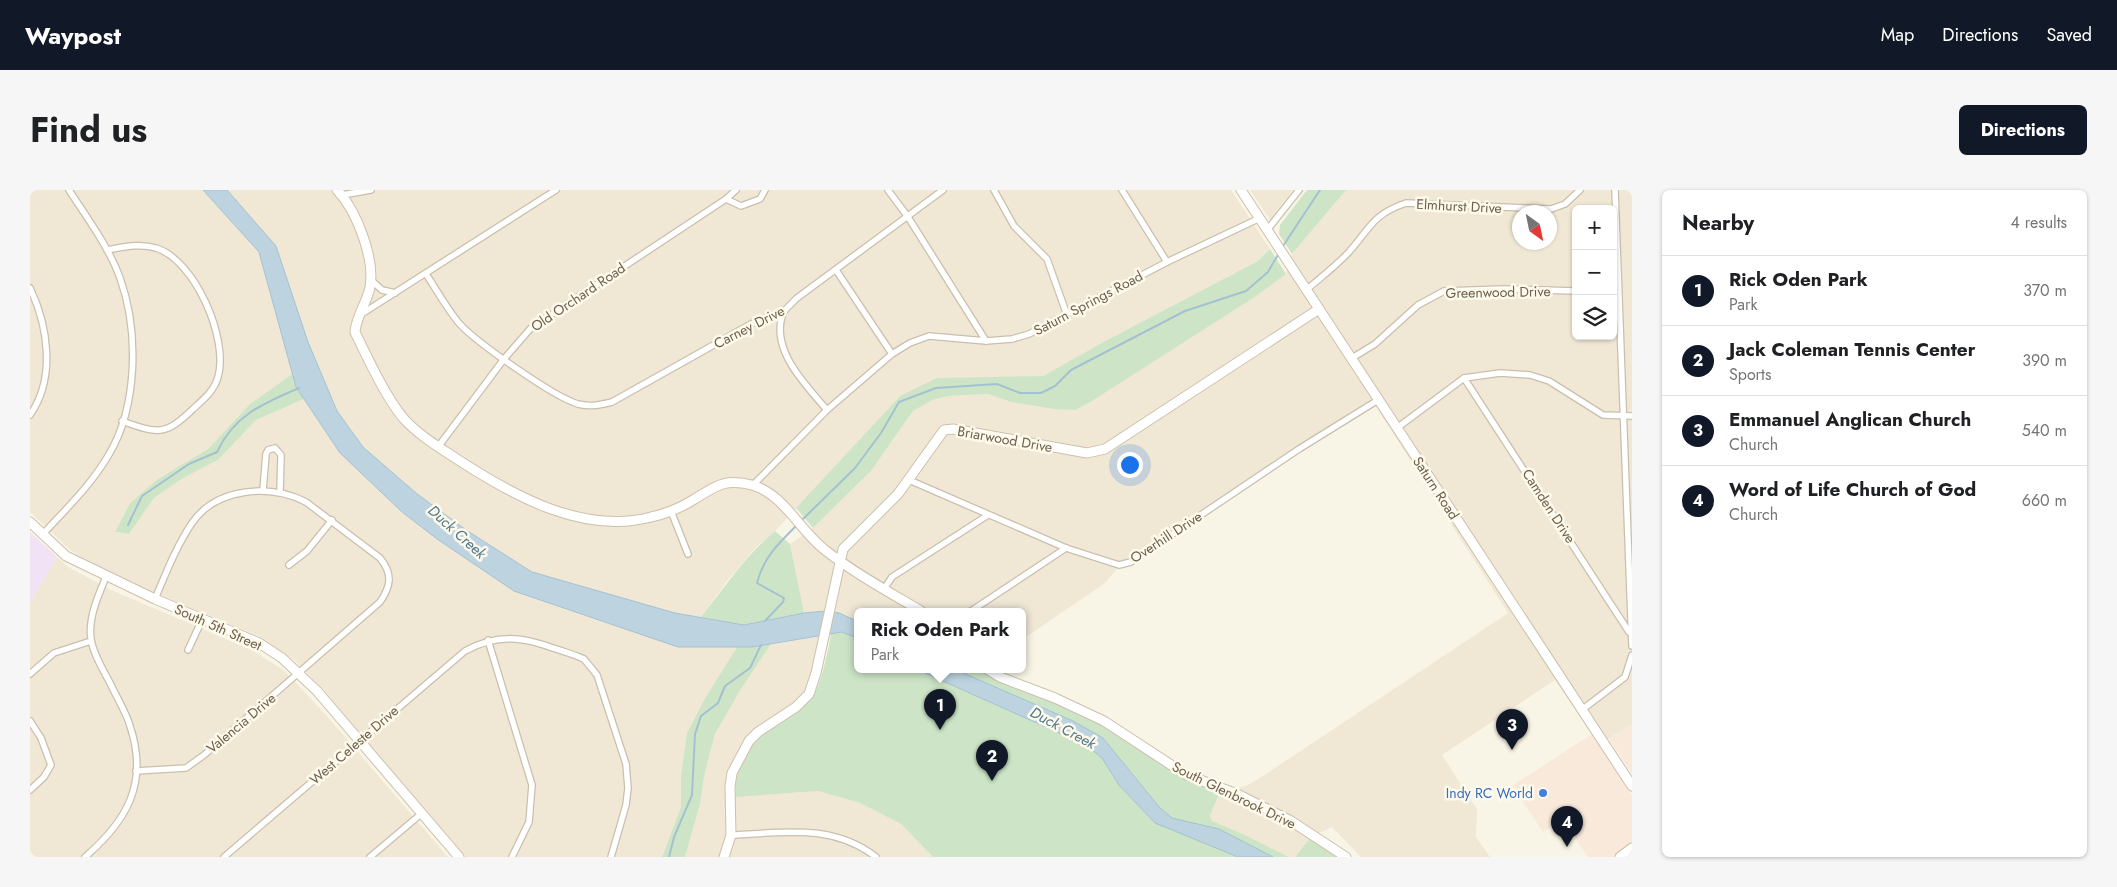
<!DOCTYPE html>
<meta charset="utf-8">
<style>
body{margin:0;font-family:Jost,sans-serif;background:#f6f6f6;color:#202124}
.controls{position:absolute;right:15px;top:15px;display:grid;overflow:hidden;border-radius:8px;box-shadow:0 1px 4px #0004}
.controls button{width:45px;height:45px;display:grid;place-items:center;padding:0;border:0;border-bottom:1px solid #e0e0e0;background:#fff;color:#202124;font:25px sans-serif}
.compass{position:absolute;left:1482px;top:15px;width:45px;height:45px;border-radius:50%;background:#fff;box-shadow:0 1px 4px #0004;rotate:147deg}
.you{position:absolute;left:1099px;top:274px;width:18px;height:18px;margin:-12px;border:4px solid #fff;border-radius:50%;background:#1a73e8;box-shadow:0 0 0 8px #1a73e833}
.badge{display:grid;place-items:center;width:32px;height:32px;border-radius:50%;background:#111827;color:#fff;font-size:16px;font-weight:700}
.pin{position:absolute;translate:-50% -41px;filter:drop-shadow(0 1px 2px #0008)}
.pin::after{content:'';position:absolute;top:26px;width:18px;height:15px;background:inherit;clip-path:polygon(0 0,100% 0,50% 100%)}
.popup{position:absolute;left:824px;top:418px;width:172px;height:65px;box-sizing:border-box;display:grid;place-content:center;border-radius:8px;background:#fff;filter:drop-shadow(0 1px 4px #0005);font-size:16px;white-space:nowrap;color:#757577}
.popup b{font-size:19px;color:#202124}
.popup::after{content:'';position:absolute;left:50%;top:100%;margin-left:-10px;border:10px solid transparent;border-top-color:#fff}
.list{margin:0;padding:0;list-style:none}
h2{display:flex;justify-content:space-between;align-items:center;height:65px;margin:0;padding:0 20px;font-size:21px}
h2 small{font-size:16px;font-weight:400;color:#757577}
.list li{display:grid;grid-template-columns:32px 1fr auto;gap:15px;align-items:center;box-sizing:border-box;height:70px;padding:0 20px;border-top:1px solid #e0e0e0}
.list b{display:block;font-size:19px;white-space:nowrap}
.list p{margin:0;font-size:16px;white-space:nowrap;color:#757577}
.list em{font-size:16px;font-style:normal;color:#757577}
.icon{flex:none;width:28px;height:28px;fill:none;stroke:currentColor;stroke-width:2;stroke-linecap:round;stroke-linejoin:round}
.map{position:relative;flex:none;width:1602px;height:667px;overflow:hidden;border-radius:8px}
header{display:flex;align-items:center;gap:30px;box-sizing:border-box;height:70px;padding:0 25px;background:#111827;color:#fff}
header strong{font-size:24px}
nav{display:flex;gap:28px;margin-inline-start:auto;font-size:18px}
.intro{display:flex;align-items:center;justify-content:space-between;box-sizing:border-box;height:120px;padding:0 30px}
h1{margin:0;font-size:35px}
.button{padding:12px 22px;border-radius:8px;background:#111827;color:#fff;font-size:18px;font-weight:700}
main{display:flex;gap:30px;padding:0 30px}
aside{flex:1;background:#fff;border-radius:8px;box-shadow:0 1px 4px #0004}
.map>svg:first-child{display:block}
.residential{fill:#f0e8d5;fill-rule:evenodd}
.commercial{fill:#f8e9db}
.education{fill:#f2e2f6}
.green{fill:#cde5c6}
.water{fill:#bdd4e0;stroke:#a4c1d1}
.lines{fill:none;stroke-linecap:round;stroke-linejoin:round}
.stream{stroke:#a4c1d1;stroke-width:2}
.street-casing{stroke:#c9bfad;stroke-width:8}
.secondary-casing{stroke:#ccc0ac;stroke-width:11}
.street{stroke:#fff;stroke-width:5.5}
.secondary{stroke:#fff;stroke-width:9}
.shop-dot{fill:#3f7fe0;stroke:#fdf9eb;stroke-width:2}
.labels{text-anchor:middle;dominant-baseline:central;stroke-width:5;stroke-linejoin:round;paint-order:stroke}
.street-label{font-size:14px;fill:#6f604e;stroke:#fdf9eb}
.shop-label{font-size:14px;fill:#366cbe;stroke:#fdf9eb;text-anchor:end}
.water-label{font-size:15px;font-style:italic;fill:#51788c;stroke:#fdf9eb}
</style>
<header>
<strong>Waypost</strong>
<nav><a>Map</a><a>Directions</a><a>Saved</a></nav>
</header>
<div class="intro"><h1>Find us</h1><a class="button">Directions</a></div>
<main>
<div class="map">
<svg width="1602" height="667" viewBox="0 0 1602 667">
<rect width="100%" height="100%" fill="#f9f5e6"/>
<g class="residential">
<path d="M0,0H173L229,62L262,184L220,214L178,259L128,289L100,313L85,342L99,344L124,308L153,288L188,270L226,230L274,209L310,263L371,321L407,349L648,457H707L675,508L657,543L651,585V617L632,667H430L294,500L264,470L228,446L76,382L40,360L0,322Z"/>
<path d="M197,0H1201L1240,59L1228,71L1077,150L1013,186L989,187L870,206L745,341L727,356L697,391L671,427L645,423L502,382L436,340L386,303L333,257L307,221L278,152L246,56Z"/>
<path d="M1220,0H1263L1240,30Z"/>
<path d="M1316,0H1602V534L1569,555L1525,490L1412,565L1447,619L1446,647L1460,667H1331L1302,637L1281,647L1265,667H1259L1213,644L1182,631L1180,626L1189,604L1218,595L1236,584L1478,423L1341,209L1095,370L1074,394L993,449L992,421H828L827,431L809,423H774L760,354L783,338L841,281L883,221L903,210L919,206L958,204L981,212L1023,219L1062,211L1256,84L1262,64ZM1546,19H1583V146H1546ZM1490,22H1520V52H1490Z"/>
<path d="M27,367L38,377L81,400L222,460L255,481L297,526L418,667H0V413Z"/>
<path d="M801,444L786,500L775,515L755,529L706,584V606L788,601L830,613L871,634L903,667H655L670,614L675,582L685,544L711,499L741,454Z"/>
</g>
<g class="commercial">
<path d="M1602,534V584L1579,549Z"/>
<path d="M1562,544L1602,605V654L1582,667H1558L1532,629L1513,642L1482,596Z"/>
</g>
<path class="education" d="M0,342L27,367L0,413Z"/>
<g class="green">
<path d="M1277,0H1316L1262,64L1249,44L1250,35Z"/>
<path d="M1240,59L1256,84L1223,108L1062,211L1045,220L1023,219L981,212L958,204L919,206L903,210L883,221L841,281L783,338L766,318L870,206L907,188L1013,186L1077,150L1228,71Z"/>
<path d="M262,184L266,197L274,209L226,230L188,270L153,288L124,308L99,344L85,342L100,313L128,289L178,259L220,214Z"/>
<path d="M745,341L760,354L774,423L714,435L671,427C695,397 715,366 745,341Z"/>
<path d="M806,422L827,431L828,479H948L976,494L1028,512L1068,532L1138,579L1189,604L1180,626L1182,631L1213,644L1259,667H903L871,634L830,613L788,601L706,607C703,562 730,547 762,524C771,518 781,510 786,500C795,482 801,443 806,422Z"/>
<path d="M741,454L711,499L685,544L675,582L670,614L655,667H632L651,617V585L657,543L675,508L707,457Z"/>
<path d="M1281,647L1307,667H1265Z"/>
</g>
<g class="water">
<path d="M173,0H197L246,56L278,152L307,221L333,257L386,303L436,340L502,382L645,423L714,435L774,423L796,421L809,423L827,431V448L812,442L722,457H648L484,401L407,349L371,321L310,263L266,197L229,62Z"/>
<path d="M886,479H924L1043,531L1073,548L1129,617L1142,628L1189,639L1243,667H1208L1125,633L1089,595L1072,568L1056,555Z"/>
</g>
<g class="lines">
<g class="stream">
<path d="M1253,56L1290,0"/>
<path d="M772,330L825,278L851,243L869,212L906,198L967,194L990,203H1011L1025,196L1041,180L1155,121L1216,101L1238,82L1249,63"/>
<path d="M98,335L112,306L159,274L187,262C204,225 234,213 269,198"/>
<path d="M735,431L753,412L754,408L727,393C733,368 749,353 767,335"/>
<path d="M639,667L644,647L662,605L665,544L671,526L688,513L695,496L720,478L731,455"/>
</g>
<g class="street-casing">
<g id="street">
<path d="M858,0L878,27L956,151"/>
<path d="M964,0L984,36L1017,69L1037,125"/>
<path d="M1092,0L1137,72"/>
<path d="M1585,0L1602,456"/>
<path d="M312,5L341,0"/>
<path d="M696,9L711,16L730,9L735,0"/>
<path d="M1238,39L1269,0"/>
<path d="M77,60C93,57 111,53 126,58C165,70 199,149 188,187C184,201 174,209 163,219C135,246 128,244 92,231"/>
<path d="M806,80L862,164"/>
<path d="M396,84C406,99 416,117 428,132C444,151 524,207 548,214C560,217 570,215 582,212L721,134L754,121L767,108L913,0"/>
<path d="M341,90L352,100L365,103"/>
<path d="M0,98C18,136 26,188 0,225"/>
<path d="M1276,100C1290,88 1305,77 1318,63C1340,39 1341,25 1376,13L1521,19L1535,14L1550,0"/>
<path d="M754,121C738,158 775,194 797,220"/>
<path d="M330,125L526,0"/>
<path d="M1322,168L1345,154L1388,115L1414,101L1474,99L1546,101"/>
<path d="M1434,188L1599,442"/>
<path d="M1367,238L1434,188L1470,183L1500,185L1519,191L1573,225L1602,226"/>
<path d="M408,257L474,169L501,138L696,9L706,0"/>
<path d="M879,290L1036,358L1089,375L1101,372L1269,259L1348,210"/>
<path d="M723,295L797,220L862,164L880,153L899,146L956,151L982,149L999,144L1137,72L1230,28"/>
<path d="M233,300L236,264L238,260L245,258L251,265L250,302"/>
<path d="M641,321L658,364"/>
<path d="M13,344C36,319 61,295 78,266C108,217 109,141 90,88C79,57 57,28 39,0"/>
<path d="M259,375L277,361L302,330"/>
<path d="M854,399L862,387L958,325"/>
<path d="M941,421L1036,358"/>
<path d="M458,450L502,595L499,632L482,667"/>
<path d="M158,460L172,430"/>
<path d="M0,484L24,463L61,451"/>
<path d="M1553,519L1595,487L1602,465"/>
<path d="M0,531L11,548L21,575L14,587L0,600"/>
<path d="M106,581L156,578L174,565L350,412C361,396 363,384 350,368L276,312C240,294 187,297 162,333C146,357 136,383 125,409"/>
<path d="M701,645C753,643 802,633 846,667"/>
<path d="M55,667C97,631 119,593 100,536C96,522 87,508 81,495C74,481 63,464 61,449C58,428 68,406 76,387"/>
<path d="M194,667L435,461C477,438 505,452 547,466L554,469L567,485L596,574L598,598L596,615L581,667"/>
<path d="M340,667L391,624"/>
</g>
</g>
<g class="secondary-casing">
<g id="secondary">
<path d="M307,0C327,21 345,69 340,97C337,113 326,126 325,142C337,167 357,210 375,230C391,247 412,259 430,271C484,306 554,345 621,327C635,324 650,318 663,310C686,296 694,288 722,295C754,304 770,341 795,360C824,383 859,402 891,421"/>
<path d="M1211,0L1602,596"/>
<path d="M0,332L36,366L125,409L229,453L252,468L287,501L429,667"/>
<path d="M957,479L970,487L1025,508L1074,531L1155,584L1209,605L1261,631L1316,667"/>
<path d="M694,667L701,645L700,597L702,583L719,551L728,542L766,517L779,504L786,483L813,359L868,304L914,240L923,239L1057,263L1075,259L1289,119"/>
<path d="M1590,667L1602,658"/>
</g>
</g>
<use href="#street" class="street"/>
<use href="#secondary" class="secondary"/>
</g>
<circle class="shop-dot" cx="1513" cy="603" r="5"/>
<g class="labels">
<g class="street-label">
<text transform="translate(1429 16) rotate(3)">Elmhurst Drive</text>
<text transform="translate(1468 102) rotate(-1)">Greenwood Drive</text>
<text transform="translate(548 107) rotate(-34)">Old Orchard Road</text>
<text transform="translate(1058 113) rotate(-28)">Saturn Springs Road</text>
<text transform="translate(719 137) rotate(-27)">Carney Drive</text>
<text transform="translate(975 249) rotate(10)">Briarwood Drive</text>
<text transform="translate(1406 298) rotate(57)">Saturn Road</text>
<text transform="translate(1519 316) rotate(57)">Camden Drive</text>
<text transform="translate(1136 347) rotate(-33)">Overhill Drive</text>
<text transform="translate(188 437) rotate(24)">South 5th Street</text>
<text transform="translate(211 533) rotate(-40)">Valencia Drive</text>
<text transform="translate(324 555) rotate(-41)">West Celeste Drive</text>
<text transform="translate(1204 605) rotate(26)">South Glenbrook Drive</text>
</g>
<g class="shop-label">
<text x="1503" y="603">Indy RC World</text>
</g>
<g class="water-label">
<text transform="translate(427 342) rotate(42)">Duck Creek</text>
<text transform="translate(1033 538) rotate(28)">Duck Creek</text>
</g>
</g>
</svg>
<div class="controls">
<button>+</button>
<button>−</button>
<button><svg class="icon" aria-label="layers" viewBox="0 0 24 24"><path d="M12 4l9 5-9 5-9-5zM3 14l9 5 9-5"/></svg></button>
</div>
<svg class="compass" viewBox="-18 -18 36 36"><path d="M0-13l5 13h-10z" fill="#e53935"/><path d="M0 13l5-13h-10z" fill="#757577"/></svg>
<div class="you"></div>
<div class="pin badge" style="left:910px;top:540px">1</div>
<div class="popup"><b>Rick Oden Park</b>Park</div>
<div class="pin badge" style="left:962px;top:591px">2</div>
<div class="pin badge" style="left:1482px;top:560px">3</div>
<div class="pin badge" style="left:1537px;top:657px">4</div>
</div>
<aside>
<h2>Nearby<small>4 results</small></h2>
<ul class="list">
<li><span class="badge">1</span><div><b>Rick Oden Park</b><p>Park</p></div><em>370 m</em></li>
<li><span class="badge">2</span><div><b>Jack Coleman Tennis Center</b><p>Sports</p></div><em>390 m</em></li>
<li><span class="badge">3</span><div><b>Emmanuel Anglican Church</b><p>Church</p></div><em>540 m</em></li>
<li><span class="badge">4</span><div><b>Word of Life Church of God</b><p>Church</p></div><em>660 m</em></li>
</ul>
</aside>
</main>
